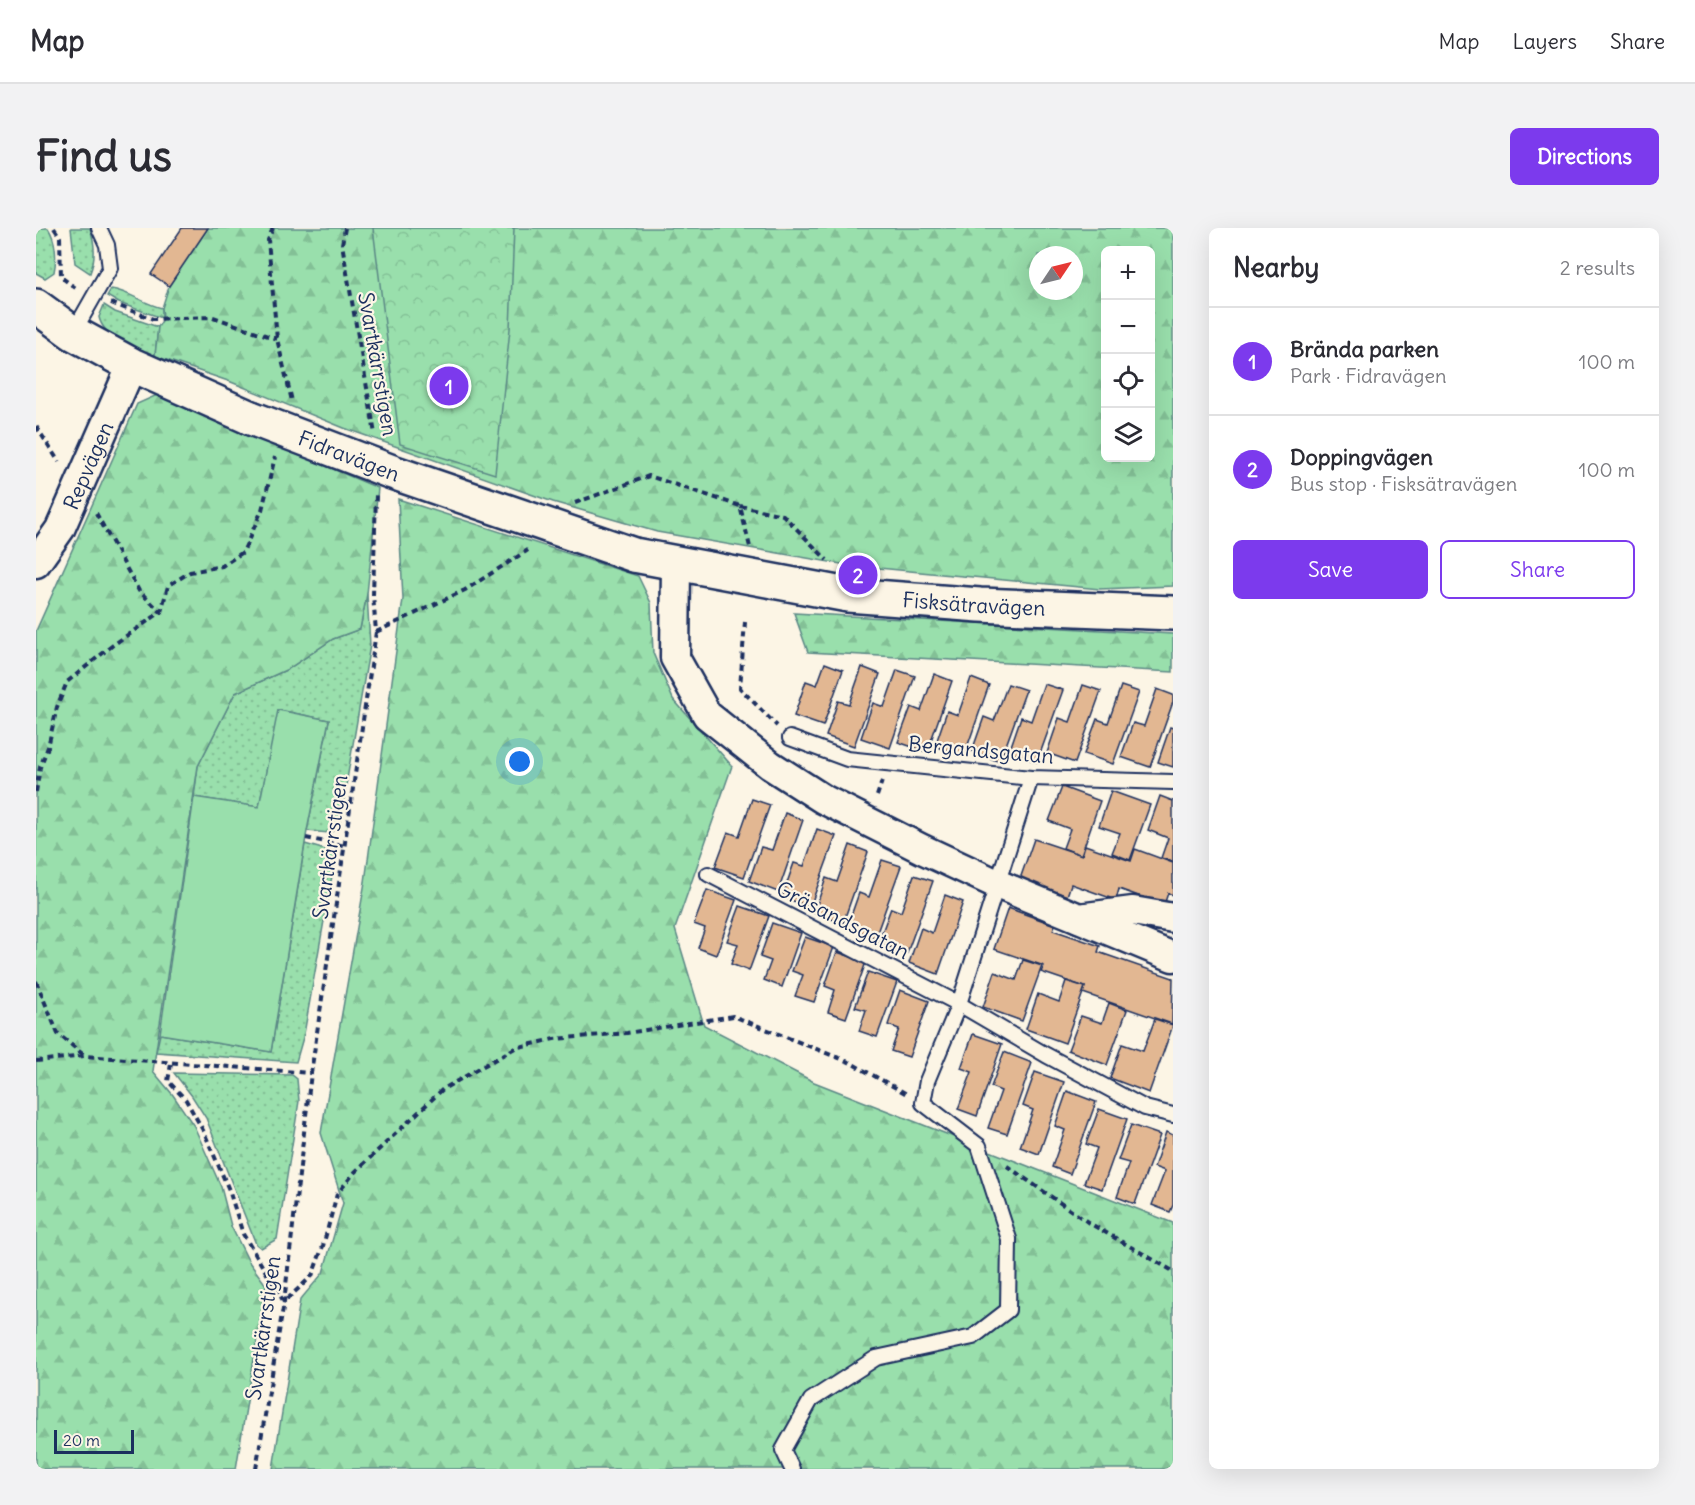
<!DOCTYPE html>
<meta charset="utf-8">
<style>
body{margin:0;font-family:Delius,sans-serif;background:#f2f2f3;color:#2b2b33}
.controls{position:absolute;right:18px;top:18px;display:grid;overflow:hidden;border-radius:9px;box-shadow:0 6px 24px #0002}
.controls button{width:54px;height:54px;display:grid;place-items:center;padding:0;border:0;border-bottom:2px solid #e1e1e2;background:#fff;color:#2b2b33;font:30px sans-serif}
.compass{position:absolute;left:993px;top:18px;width:54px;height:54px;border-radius:50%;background:#fff;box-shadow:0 6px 24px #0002;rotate:55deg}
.scale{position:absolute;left:18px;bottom:15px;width:80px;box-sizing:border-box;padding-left:6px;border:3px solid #1b2f5e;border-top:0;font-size:16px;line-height:21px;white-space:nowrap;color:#1b2f5e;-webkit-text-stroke:4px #fcf5e5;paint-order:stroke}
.you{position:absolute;left:484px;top:534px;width:21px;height:21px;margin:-15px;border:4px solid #fff;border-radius:50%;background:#1a73e8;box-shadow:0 0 0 9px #1a73e833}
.badge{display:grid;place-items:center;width:39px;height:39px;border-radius:50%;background:#7c3aed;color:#fff;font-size:20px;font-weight:700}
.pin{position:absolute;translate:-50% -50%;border:3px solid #fff;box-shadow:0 2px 6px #0006}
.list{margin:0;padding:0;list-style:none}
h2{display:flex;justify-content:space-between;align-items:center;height:78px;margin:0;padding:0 24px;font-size:26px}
h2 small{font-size:20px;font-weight:400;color:#7c7c81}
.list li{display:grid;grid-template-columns:39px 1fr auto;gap:18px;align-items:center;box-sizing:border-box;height:108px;padding:0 24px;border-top:2px solid #e1e1e2}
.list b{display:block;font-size:22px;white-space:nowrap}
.list p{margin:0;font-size:20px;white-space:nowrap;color:#7c7c81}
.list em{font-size:20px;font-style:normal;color:#7c7c81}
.actions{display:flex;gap:12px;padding:18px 24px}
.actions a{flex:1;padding:14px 0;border:2px solid #7c3aed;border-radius:9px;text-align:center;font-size:21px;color:#7c3aed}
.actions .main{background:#7c3aed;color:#fff}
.icon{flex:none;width:33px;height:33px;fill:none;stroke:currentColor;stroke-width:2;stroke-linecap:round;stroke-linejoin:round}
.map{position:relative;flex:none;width:1137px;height:1241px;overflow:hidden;border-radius:9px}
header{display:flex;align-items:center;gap:36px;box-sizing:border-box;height:84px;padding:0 30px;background:#fff;border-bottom:2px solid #e1e1e2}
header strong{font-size:28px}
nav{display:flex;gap:33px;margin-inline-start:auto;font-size:21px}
.intro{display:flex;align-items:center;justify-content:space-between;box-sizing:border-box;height:144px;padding:0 36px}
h1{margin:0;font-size:42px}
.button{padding:15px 27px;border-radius:9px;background:#7c3aed;color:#fff;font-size:21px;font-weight:700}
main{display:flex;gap:36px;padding:0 36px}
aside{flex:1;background:#fff;border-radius:9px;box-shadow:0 6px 24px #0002}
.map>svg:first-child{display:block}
.grass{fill:url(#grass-dots);stroke:#5a8785;stroke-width:1.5}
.forest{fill:url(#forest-firs);stroke:#5a8785;stroke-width:1.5;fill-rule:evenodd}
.park{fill:url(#park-crowns);stroke:#5a8785;stroke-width:1.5}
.garden{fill:#99dfac;stroke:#5a8785;stroke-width:1.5}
.building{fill:#e2b792;stroke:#1b2f5e;stroke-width:1.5}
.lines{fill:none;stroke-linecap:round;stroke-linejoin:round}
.service-casing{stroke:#1b2f5e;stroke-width:18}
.minor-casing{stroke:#1b2f5e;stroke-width:33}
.tertiary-casing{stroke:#1b2f5e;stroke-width:38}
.path{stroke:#1b2f5e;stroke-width:4;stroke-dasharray:6 4.5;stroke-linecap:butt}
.service{stroke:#fcf5e5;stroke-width:14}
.minor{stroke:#fcf5e5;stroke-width:28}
.tertiary{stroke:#fcf5e5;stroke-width:33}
.tertiary-bridge-casing{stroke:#1b2f5e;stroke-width:38;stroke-linecap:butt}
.tertiary-bridge{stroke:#fcf5e5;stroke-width:33}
.labels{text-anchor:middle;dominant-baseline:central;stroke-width:4.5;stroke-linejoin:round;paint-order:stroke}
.street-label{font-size:21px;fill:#1b2f5e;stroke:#fcf5e5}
</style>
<header>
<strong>Map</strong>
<nav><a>Map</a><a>Layers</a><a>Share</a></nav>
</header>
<div class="intro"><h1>Find us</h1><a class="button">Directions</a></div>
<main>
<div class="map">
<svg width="1137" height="1241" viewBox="0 0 1137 1241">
<defs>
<pattern id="grass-dots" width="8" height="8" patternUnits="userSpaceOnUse" patternTransform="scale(1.5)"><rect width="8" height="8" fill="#99dfac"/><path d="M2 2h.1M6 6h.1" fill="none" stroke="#83c096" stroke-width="1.8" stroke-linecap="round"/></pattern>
<pattern id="forest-firs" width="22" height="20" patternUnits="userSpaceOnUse" patternTransform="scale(1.5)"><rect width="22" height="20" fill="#99dfac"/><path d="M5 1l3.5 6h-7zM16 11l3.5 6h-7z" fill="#83c096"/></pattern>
<pattern id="park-crowns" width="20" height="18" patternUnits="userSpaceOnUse" patternTransform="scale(1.5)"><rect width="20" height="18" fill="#99dfac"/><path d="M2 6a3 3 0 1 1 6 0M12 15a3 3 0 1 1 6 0" fill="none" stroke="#83c096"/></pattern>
</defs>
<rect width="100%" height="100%" fill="#fcf5e5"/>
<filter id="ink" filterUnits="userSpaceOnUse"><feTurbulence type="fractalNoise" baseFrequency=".0167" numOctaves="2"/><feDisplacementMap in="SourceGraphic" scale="12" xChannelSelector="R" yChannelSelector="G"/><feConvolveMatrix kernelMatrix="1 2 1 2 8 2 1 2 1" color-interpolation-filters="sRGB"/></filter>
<g filter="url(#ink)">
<g class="grass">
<path d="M0,0H12C20,12 21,30 18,44L9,50L0,45Z"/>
<path d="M35,0H54C59,16 60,29 54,45L39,35Z"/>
<path d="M75,61C92,63 108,76 126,80V90L83,75L71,68Z"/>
<path d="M68,77L79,84L122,99L119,128C101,129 66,106 63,89Z"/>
<path d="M331,366L334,417L303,598L294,605L271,603L293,492L243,482L223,579L158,569L162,538L199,465L252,441L297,411L324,401Z"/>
<path d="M269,616L300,625L268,806L260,834L120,824L124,806L235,824Z"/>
<path d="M138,845L256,847L261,851L263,873L241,1011L225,1020L220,1016L170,890L156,868Z"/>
</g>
<g class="forest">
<path d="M172,0H1137V358L1064,361L811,337L621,304L517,274L308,200L195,154L119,128L122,99L127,91L126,80L133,58ZM1070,22H1114V230H1070ZM1002,27H1038V63H1002Z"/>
<path d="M121,167L342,260L331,366L324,401L297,411L252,441L199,465L162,538L117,843L137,867L158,898L185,959L195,998L213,1034L230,1057L200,1241H0V403L101,176Z"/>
<path d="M362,271L602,348L615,375L617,425L637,471L696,538L639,701L668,797L778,854L1137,995V1241H237L264,1072L287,1045L307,975L285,905L329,654L367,371Z"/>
<path d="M758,385L1137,406V444L772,424Z"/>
</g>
<path class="park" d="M337,0H478L474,101L459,246L364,216Z"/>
<path class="garden" d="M242,482L293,492L271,603L235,824L124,806L158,569L223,579Z"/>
<g class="building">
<path d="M146,0H172L133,58L115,46Z"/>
<path d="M789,435L807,442L787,498L758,488L770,453L781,457Z"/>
<path d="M826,439L844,446L818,518L790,508L802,473L813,476Z"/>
<path d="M861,442L879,448L854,520L825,510L837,475L848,479Z"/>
<path d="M898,446L916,453L891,524L862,514L875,479L885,483Z"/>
<path d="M935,450L953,457L928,528L899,518L911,483L922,487Z"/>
<path d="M972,456L990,462L964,534L936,523L948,489L958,493Z"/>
<path d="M1008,456L1027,462L1001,534L973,524L985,489L995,493Z"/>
<path d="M1047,457L1065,463L1039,535L1011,525L1023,490L1034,494Z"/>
<path d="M1085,458L1103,464L1077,536L1048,526L1061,491L1072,495Z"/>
<path d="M1121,461L1137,467V474L1114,539L1085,529L1097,495L1108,498Z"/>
<path d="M1134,499L1137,500V539L1122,534Z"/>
<path d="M1026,559L1064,573L1045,627L1027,620L1034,601L1013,593Z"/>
<path d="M1075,563L1114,577L1094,632L1076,625L1084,605L1063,598Z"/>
<path d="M1124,568L1137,573V634L1125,630L1132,610L1112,602Z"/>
<path d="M716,571L734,577L708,649L679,639L692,604L703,608Z"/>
<path d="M749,585L767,592L742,664L713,653L725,619L736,622Z"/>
<path d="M781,601L800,608L774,679L746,669L758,635L768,638Z"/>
<path d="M998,611L1046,627L1049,617L1095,633L1099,621L1137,635V667L1132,665L1128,677L1083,661L1080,672L1035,656L1031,668L984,651Z"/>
<path d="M814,617L832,624L807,695L778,685L790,650L801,654Z"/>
<path d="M846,632L865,638L839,710L811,699L823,665L833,669Z"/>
<path d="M878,647L897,653L871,725L842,715L855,680L865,684Z"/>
<path d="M671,662L700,672L680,727L662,720L669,700L658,696Z"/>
<path d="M909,667L927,674L902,746L873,735L885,700L896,705Z"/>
<path d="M704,678L733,688L713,743L695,736L702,716L691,713Z"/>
<path d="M972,680L1019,697L1017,702L1064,718L1062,724L1137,750L1136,796L1047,765L1049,759L1005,744L1008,738L958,721Z"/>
<path d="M736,695L765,705L746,759L728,752L735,733L724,729Z"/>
<path d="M769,709L798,719L778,774L759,768L767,747L756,743Z"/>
<path d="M801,724L830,734L810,790L792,784L799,762L789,758Z"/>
<path d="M987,732L1006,738L986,793L947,779L959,744L980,752Z"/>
<path d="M832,744L861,754L841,809L823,803L830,782L819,779Z"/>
<path d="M1030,753L1049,759L1029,815L990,801L1002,766L1023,774Z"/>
<path d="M864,762L893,773L873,829L855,823L863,801L852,797Z"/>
<path d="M1073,775L1091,782L1071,837L1032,822L1045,788L1066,795Z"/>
<path d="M1119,791L1137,797L1113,865L1074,850L1086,816L1107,823Z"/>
<path d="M937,806L966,816L941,888L922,881L936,844L925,840Z"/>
<path d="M968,824L996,835L971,906L952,900L965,863L955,859Z"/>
<path d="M999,844L1028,854L1003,926L984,919L997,882L987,878Z"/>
<path d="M1031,863L1060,874L1034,946L1016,939L1029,902L1019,898Z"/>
<path d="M1063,881L1091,891L1066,961L1048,955L1061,920L1050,916Z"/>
<path d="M1095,897L1124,907L1099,976L1081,969L1093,935L1082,932Z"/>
<path d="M1130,904L1137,907V977L1134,984L1116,977L1129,943L1118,939Z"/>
</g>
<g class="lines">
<g class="service-casing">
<g id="service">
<path d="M37,105L74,40L71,17L63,0"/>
<path d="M754,510L811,531L995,550L1137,554"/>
<path d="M672,646L923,776L1010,827L1109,880L1137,887"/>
<path d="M756,1241L747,1222L775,1172L840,1130L937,1109L972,1082L973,1011L943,918L887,875L891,853L923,776L995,550"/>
</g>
</g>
<g class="minor-casing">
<g id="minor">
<path id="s1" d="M0,335L24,301L96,137"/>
<path d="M640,336L639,430L671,487L734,537L787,571L886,621L961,656L1137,729"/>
<path d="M1043,690L1097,683L1137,690"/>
</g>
</g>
<g class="tertiary-casing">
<g id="tertiary">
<path d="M0,78L37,105L96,137L215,190"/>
<path id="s2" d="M598,327L812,367L944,377L1137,385"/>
</g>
</g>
<g class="path">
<path d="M18,0L24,9L25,49L41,61"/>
<path d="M237,0L232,12L241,111L256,173"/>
<path d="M309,0L306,16L339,206"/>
<path d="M75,75L117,91L177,89L241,111"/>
<path d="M0,198L23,234"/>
<path d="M539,275L613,248L704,278L714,319"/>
<path d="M704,278L747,287L791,332"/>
<path d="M60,285L103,363L125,384"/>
<path d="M709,394L704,460L741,498"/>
<path d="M340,404L429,362L492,322"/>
<path d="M0,564L4,539L12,519L21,479L31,454L77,417L125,384L132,358L154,344L186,338L207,324L226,282L239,229"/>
<path d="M841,568L846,553"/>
<path d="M270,610L309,618"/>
<path d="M0,753L22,806L49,828"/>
<path d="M0,833L49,828L275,845"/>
<path d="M135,836L132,853L150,872L168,904L193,962L207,1006L248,1074L276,1048L287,1018L301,966L319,944L407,861L479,820L518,811L591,805L697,788L813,834L871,866"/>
<path d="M971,938L1053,995L1137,1043"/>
<path d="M220,1241L248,1074L275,845L340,404L337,367L340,267"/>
</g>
<use href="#service" class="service"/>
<use href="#minor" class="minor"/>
<use href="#tertiary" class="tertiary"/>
<g class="tertiary-bridge-casing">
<g id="tertiary-bridge">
<path id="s3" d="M215,190L356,244L598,327"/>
</g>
</g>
<use href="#tertiary-bridge" class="tertiary-bridge"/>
</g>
</g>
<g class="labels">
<g class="street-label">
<text transform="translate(342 136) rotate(80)">Svartkärrstigen</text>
<text stroke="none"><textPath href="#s3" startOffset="105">Fidravägen</textPath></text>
<text stroke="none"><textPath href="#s1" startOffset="111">Repvägen</textPath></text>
<text stroke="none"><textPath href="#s2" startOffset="344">Fisksätravägen</textPath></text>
<text transform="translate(945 522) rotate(5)">Bergandsgatan</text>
<text transform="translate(294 619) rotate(-82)">Svartkärrstigen</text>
<text transform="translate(807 692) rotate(27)">Gräsandsgatan</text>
<text transform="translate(227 1100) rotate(-82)">Svartkärrstigen</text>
</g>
</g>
</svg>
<div class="controls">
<button>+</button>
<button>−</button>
<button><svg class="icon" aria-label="locate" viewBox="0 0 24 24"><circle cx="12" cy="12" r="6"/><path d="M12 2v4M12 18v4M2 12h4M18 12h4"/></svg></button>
<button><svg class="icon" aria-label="layers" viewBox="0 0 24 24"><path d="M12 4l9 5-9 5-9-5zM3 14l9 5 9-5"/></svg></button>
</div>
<svg class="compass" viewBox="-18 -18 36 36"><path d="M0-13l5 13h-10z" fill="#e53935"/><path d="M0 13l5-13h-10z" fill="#7c7c81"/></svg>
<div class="scale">20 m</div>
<div class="you"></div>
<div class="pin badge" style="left:413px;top:158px">1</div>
<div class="pin badge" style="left:822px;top:347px">2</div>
</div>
<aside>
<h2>Nearby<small>2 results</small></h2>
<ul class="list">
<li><span class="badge">1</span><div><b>Brända parken</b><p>Park · Fidravägen</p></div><em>100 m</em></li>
<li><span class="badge">2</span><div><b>Doppingvägen</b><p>Bus stop · Fisksätravägen</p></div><em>100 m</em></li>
</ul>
<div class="actions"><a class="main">Save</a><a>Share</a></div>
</aside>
</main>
